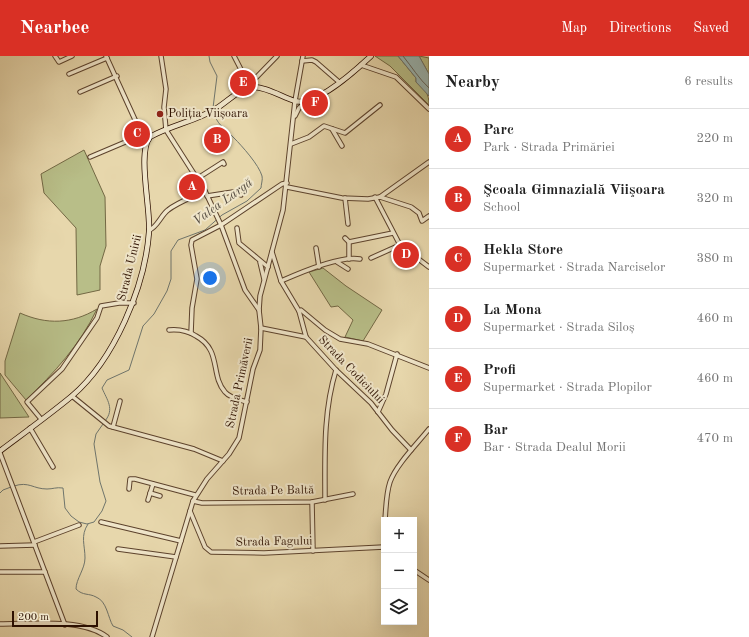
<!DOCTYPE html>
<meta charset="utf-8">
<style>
body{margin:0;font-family:"Old Standard TT",serif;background:#f2f2f2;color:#222}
.controls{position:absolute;right:12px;bottom:12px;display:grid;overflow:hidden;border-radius:0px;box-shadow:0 4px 16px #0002}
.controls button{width:36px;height:36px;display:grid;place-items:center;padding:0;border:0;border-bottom:1px solid #e0e0e0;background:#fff;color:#222;font:20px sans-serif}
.scale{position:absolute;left:12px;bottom:10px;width:86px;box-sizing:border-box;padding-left:4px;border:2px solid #2e1101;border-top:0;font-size:11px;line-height:14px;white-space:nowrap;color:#2e1101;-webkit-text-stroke:3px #efe5c9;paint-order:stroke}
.you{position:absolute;left:210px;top:222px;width:14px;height:14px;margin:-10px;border:3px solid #fff;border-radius:50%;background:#1a73e8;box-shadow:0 0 0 6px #1a73e833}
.badge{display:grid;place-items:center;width:26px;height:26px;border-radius:50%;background:#d93025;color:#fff;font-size:13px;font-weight:700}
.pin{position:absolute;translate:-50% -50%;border:2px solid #fff;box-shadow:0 1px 4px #0006}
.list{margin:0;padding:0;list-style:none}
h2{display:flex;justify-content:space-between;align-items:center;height:52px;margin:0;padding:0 16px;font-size:17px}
h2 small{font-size:13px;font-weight:400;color:#767676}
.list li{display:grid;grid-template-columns:26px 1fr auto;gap:12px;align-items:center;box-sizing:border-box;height:60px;padding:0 16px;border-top:1px solid #e0e0e0}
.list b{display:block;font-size:15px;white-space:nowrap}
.list p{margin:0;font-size:13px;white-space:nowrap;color:#767676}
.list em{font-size:13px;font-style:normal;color:#767676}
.icon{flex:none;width:22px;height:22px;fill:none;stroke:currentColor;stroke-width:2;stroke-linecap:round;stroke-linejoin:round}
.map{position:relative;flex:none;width:429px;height:581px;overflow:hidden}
header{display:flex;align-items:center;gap:24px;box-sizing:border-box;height:56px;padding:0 20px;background:#d93025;color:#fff}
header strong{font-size:19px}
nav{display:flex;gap:22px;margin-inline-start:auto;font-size:14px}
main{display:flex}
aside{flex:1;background:#fff}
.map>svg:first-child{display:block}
.green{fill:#b8be88;stroke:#736844}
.water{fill:#9ab7b4;stroke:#6f756c}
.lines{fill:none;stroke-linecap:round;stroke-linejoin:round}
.shore{stroke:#64645a;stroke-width:1}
.stream{stroke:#6f756c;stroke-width:1}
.minor-casing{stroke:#5c422c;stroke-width:5.5}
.secondary-casing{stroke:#2e1101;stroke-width:6}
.minor{stroke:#efe5c9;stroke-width:3.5}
.secondary{stroke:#efe5c9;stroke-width:4.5}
.poi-dot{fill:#8f2418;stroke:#efe5c9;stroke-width:1.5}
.labels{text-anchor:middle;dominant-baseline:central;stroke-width:4;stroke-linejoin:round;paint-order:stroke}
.poi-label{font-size:12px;fill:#2e1101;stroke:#efe5c9;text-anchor:start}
.street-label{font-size:12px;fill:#2e1101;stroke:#efe5c9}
.water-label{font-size:13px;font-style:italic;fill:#544b40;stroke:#efe5c9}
</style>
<header>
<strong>Nearbee</strong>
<nav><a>Map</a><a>Directions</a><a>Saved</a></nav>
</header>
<main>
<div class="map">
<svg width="429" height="581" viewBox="0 0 429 581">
<rect width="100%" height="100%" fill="#e7d7ac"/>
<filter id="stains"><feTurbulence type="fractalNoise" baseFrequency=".005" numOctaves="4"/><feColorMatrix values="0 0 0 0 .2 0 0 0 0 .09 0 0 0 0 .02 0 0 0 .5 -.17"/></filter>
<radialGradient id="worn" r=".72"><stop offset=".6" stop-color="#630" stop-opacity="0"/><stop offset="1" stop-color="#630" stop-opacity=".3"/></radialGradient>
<g class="green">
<path d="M375,0H398L416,22V26C425,34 429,37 429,49L390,10Z"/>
<path d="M419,0L429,2V18Z"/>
<path d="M218,79L226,91L221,95L212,83Z"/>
<path d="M84,94L105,141L106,190L100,210V234L77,239L76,172L44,137L41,118Z"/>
<path d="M195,122L201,133L188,139L183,127Z"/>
<path d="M323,212L346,230L382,254L363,285L345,281L353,264L338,250L331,251L309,216Z"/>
<path d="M97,253C80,289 54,317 26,344L5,319V305L20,257C47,269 72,268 97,253Z"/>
<path d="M0,317L29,361L0,362Z"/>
</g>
<path class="water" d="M398,0H419L429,18V40L416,26V22Z"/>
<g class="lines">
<path class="shore" d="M403,0C412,11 419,23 429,32"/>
<g class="stream">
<path d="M209,0L210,6L217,20L213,52"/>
<path d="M105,365C115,353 107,344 102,332L107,324L129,314L143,270L154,258L167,235L171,223V195L178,184L205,174L222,159L247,145L261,132C261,129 263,123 262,120C259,109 242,90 234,82C226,73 215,68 214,55"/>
<path d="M14,430C29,425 33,433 47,433C53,433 56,431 63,432L65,452L71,460L79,466L87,468L94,466L102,455L106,445L100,426L94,388L96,378L103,368"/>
<path d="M0,437L3,434L11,431"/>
<path d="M88,468C80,480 85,489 85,502C85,513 76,523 76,533C83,540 89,537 96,541C107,545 108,562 113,570L123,574L132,581"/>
</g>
<g class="minor-casing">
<g id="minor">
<path d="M55,0L59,6L72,0"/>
<path d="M106,0L142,79L147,85"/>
<path d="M161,0L166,33L164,51L166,74L205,135L221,169L245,234L259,254"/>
<path d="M234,0L250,31"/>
<path d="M302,5L312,4L316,6L339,26"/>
<path d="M361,9L396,21L429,53"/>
<path d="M69,18L107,2"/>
<path d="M249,29L277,0"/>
<path d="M80,36L117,20"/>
<path d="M295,60L299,52L306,46"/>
<path d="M332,73L342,90"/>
<path d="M291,88L309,81L324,70L345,77L380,49"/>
<path d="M90,101L142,79"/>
<path d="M198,122L223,106L224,108"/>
<path d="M287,131L342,142L368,143L380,141L411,151L419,157L422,165L429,160"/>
<path d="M207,140L233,136L241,139"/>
<path d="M375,141L400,189L429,211"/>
<path d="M380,141L429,106"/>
<path d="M345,142L348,168"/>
<path d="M237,172L239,187L268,211"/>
<path d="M149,174C157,172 161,159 168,154C178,146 193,141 205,135"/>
<path d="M345,182L349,186V203"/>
<path d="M349,186L393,177"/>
<path d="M316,192L319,211"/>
<path d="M272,196L281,225L299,255L306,281L336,314L371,347L392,374L411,394"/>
<path d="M371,202L400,189"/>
<path d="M260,206L264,223"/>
<path d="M337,206L348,213"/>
<path d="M281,225C299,217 341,199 360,203"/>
<path d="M299,255L301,254L325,274L340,283L368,288L429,312"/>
<path d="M261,272L306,281"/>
<path d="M169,274C179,273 188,275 196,280C222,294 210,319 225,336C230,342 240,344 247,346"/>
<path d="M191,277L192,252L197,223L191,189L192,184L221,169L282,128L287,127"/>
<path d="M72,340L109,370L194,393L223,405"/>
<path d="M378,356L386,338L397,298"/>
<path d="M41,363L27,346L62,313L97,262L101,250L119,247H134"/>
<path d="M113,371L120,345"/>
<path d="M30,372L53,411"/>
<path d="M0,397L65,569"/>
<path d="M129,433L130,423H135L195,439"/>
<path d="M150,437L160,440"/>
<path d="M148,444L153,428"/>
<path d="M325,444C325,400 323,356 336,314"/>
<path d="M193,445L202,447L312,446L353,438"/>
<path d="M312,446L313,495"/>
<path d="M190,455L205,491L211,496L264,497L384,491"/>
<path d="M385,464C386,452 386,438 390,426C396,409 417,388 429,373"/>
<path d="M101,466L181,485"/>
<path d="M34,486L79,469"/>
<path d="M0,490L35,489"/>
<path d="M118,493L176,501"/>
<path d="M414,514L429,524"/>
<path d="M0,516H45"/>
<path d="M0,568C30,568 82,562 107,581"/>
<path d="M152,581L193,445L207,423L229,398L239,382L253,313L260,294L261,272L259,254L260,240L283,154L295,45L303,0"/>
</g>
</g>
<g class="secondary-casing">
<path id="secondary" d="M0,395C24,377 49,359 72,340C114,304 145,231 149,176C151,154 137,96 150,81C171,69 197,65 217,52C227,46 239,33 251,31C265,30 282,41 295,45C316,51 356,14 371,0"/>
</g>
<use href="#minor" class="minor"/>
<use href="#secondary" class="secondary"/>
</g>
<circle class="poi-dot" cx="160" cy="58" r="4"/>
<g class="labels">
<g class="poi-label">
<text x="168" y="58">Poliția Viișoara</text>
</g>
<g class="street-label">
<text transform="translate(130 212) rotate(-76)">Strada Unirii</text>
<text transform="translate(351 314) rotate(46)">Strada Codiciului</text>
<text transform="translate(240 327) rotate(-78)">Strada Primăverii</text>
<text transform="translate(273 435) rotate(-1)">Strada Pe Baltă</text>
<text transform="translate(274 486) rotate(-1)">Strada Fagului</text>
</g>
<g class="water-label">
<text transform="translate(223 146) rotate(-36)">Valea Largă</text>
</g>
</g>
<rect width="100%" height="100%" filter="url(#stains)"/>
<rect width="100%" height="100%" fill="url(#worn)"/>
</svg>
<div class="controls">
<button>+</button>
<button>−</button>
<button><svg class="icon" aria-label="layers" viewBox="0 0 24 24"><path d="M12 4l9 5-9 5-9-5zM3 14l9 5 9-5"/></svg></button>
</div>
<div class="scale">200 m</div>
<div class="you"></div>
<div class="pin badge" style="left:192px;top:131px">A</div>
<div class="pin badge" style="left:217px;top:84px">B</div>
<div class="pin badge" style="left:137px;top:78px">C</div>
<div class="pin badge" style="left:406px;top:199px">D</div>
<div class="pin badge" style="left:243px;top:27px">E</div>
<div class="pin badge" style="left:315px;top:47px">F</div>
</div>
<aside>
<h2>Nearby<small>6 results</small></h2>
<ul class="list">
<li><span class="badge">A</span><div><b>Parc</b><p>Park · Strada Primăriei</p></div><em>220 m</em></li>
<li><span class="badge">B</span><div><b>Şcoala Gimnazială Viişoara</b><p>School</p></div><em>320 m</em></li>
<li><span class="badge">C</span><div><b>Hekla Store</b><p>Supermarket · Strada Narciselor</p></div><em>380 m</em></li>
<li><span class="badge">D</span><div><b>La Mona</b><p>Supermarket · Strada Siloș</p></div><em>460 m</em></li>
<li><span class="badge">E</span><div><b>Profi</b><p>Supermarket · Strada Plopilor</p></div><em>460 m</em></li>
<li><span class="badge">F</span><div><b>Bar</b><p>Bar · Strada Dealul Morii</p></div><em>470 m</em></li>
</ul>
</aside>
</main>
